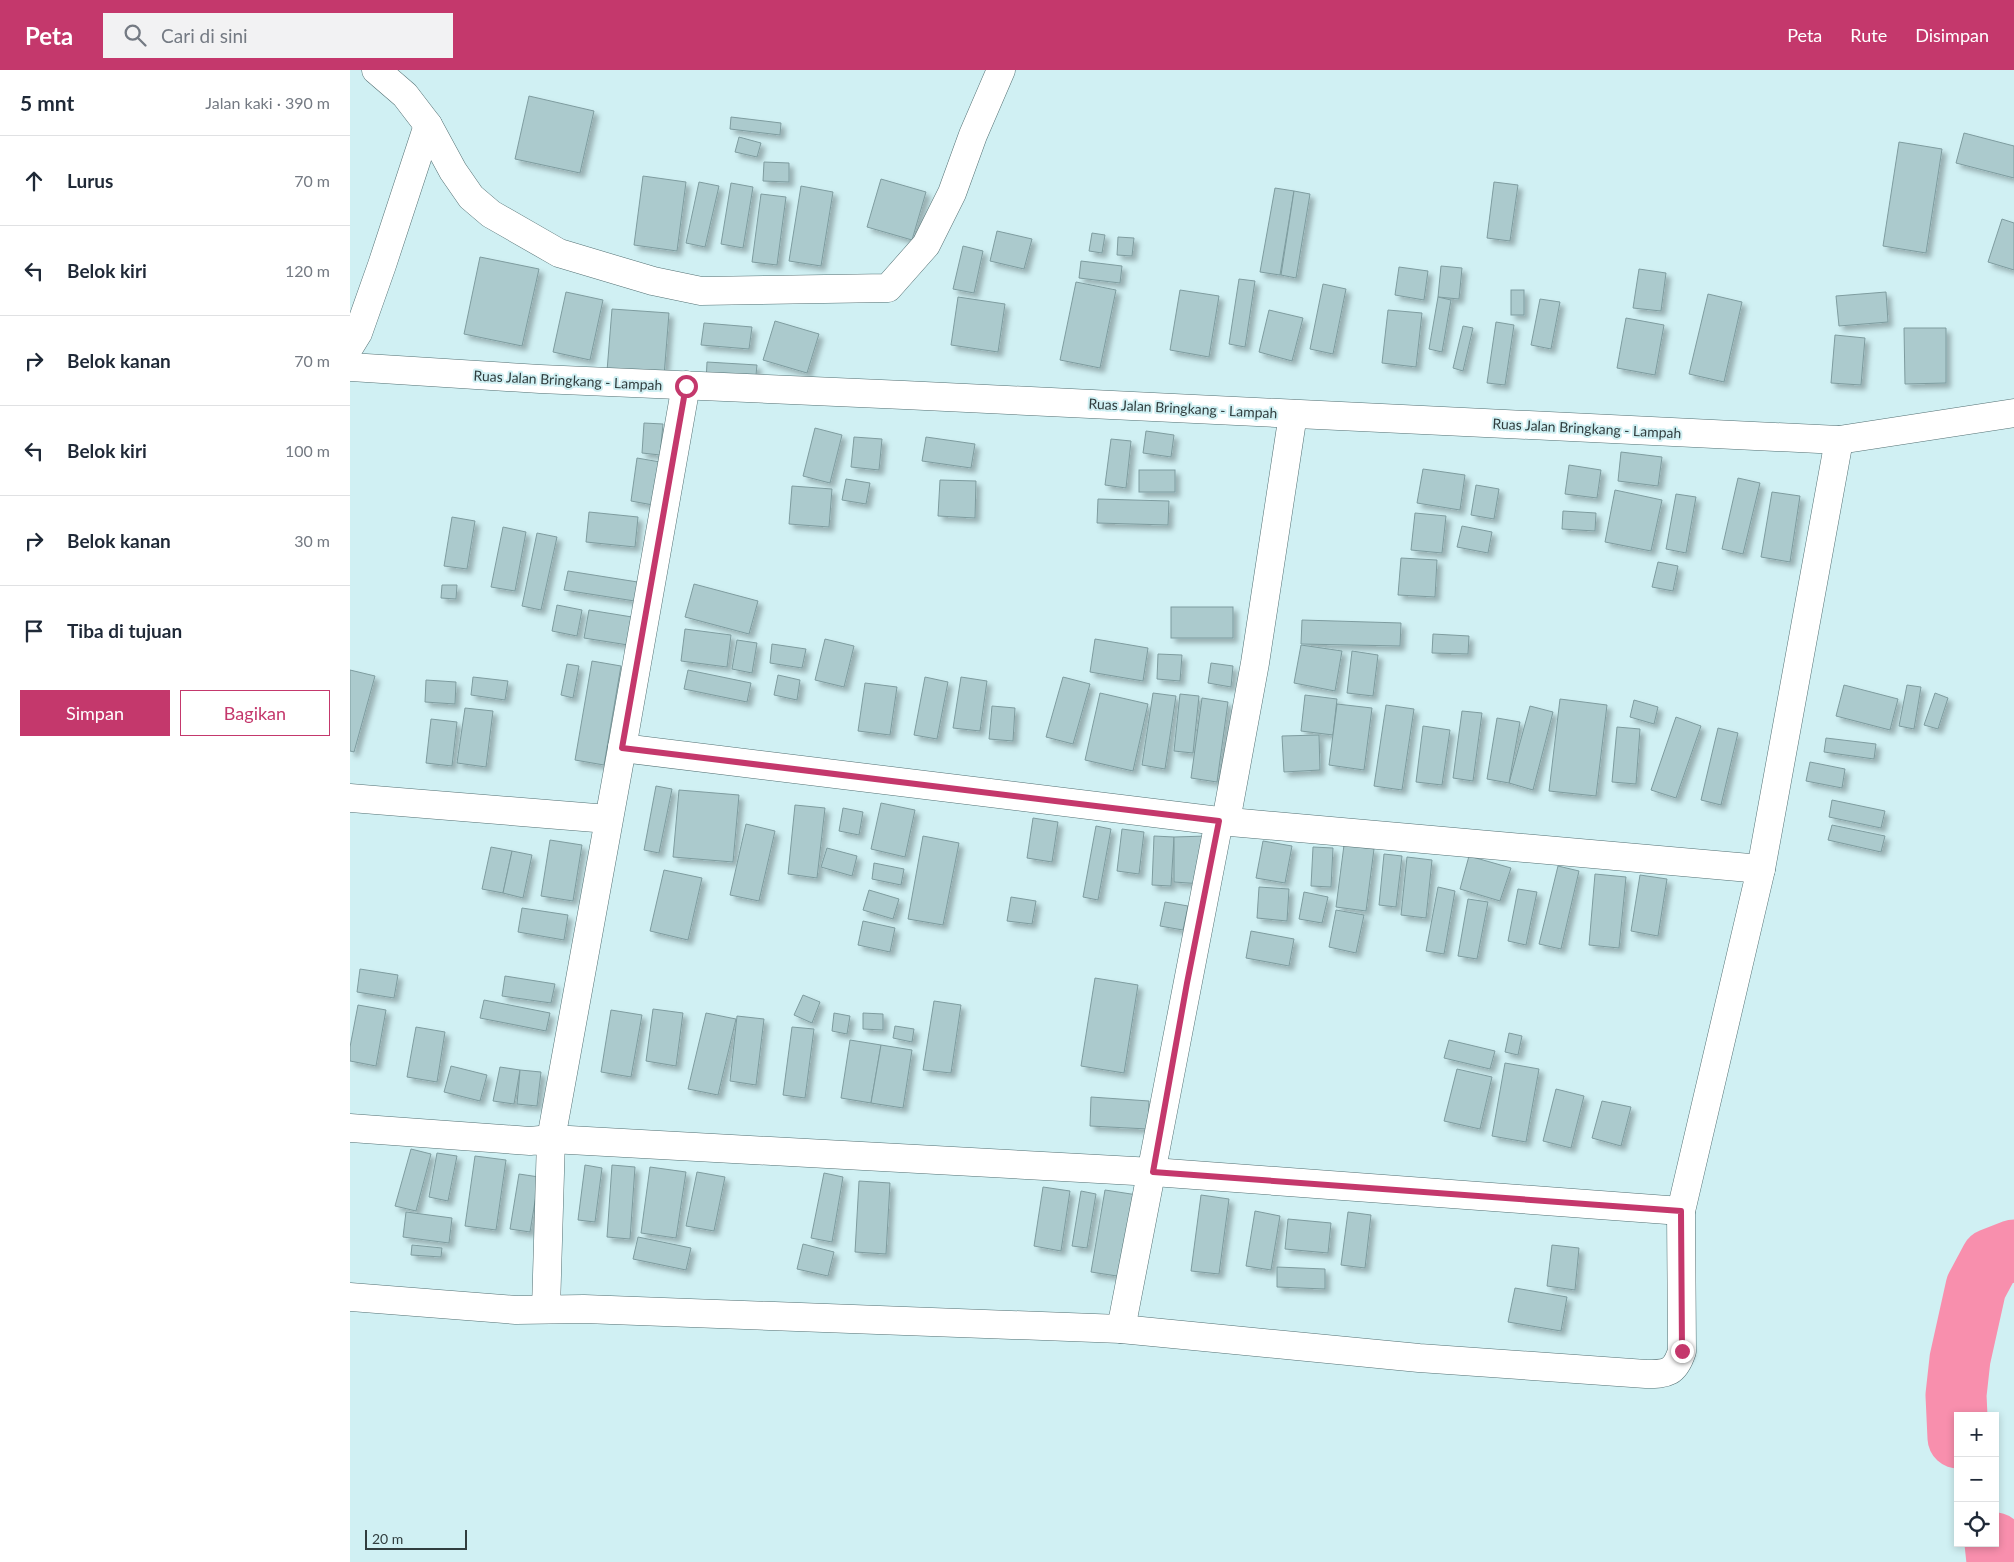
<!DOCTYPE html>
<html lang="id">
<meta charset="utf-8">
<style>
body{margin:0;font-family:Lato,sans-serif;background:#f2f2f3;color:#1f2937}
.controls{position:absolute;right:15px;bottom:15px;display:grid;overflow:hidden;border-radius:0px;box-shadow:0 2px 8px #0003}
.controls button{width:45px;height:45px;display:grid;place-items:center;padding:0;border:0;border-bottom:1px solid #e0e1e3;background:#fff;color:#1f2937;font:25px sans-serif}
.scale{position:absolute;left:15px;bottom:12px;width:102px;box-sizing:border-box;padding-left:5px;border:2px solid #303d3e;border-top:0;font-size:14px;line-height:18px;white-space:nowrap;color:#303d3e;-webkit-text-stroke:4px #d0f0f3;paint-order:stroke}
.stop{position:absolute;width:15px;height:15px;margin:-11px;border:4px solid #c4386c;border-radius:50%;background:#fff}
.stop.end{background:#c4386c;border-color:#fff;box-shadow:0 1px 5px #0008}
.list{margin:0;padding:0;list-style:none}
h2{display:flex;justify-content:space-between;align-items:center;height:65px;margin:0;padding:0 20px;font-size:21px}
h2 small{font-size:16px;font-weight:400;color:#747a83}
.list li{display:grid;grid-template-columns:32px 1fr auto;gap:15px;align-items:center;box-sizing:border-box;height:90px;padding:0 20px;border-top:1px solid #e0e1e3}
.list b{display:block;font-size:19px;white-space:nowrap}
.list em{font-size:16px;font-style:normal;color:#747a83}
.actions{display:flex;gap:10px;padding:15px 20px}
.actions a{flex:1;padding:11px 0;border:1px solid #c4386c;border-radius:0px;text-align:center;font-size:18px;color:#c4386c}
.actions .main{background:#c4386c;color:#fff}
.icon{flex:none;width:28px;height:28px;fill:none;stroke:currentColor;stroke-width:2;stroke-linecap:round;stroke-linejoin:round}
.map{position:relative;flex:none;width:1664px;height:1492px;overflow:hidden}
header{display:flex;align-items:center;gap:30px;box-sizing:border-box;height:70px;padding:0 25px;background:#c4386c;color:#fff}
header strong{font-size:24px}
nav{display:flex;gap:28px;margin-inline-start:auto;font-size:18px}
.search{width:350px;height:45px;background:#f2f2f3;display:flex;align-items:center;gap:12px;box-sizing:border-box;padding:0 18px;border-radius:0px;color:#747a83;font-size:19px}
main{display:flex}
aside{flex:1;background:#fff}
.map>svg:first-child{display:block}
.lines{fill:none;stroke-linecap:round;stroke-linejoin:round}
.river{stroke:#f88fad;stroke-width:61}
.building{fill:#abcacd;stroke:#7e9c9f;filter:url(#shadow)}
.minor-casing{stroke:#537073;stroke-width:29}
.major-casing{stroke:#537073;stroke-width:29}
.minor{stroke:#fff;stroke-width:28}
.major{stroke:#fff;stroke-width:28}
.route{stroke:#c4386c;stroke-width:6}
.labels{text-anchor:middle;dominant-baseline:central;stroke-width:4;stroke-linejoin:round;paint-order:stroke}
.street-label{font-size:14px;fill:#303d3e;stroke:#d0f0f3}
</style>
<header>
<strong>Peta</strong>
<div class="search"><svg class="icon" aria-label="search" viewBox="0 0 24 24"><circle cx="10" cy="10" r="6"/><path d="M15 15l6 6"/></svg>Cari di sini</div>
<nav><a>Peta</a><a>Rute</a><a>Disimpan</a></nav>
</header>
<main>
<aside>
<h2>5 mnt<small>Jalan kaki · 390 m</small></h2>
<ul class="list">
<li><svg class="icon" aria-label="ahead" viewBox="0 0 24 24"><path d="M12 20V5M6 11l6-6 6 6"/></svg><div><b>Lurus</b></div><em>70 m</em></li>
<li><svg class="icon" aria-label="left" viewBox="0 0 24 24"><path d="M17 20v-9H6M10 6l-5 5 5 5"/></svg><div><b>Belok kiri</b></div><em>120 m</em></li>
<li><svg class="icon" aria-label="right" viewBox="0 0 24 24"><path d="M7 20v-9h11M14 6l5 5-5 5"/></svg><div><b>Belok kanan</b></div><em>70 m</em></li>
<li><svg class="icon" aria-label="left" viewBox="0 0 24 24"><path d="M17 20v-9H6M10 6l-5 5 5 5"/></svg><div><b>Belok kiri</b></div><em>100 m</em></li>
<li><svg class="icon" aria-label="right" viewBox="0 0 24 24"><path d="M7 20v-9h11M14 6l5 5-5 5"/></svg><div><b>Belok kanan</b></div><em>30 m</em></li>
<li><svg class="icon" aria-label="arrive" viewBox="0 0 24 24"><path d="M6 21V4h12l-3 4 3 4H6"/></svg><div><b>Tiba di tujuan</b></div></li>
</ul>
<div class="actions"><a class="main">Simpan</a><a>Bagikan</a></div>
</aside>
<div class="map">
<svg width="1664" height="1492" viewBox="0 0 1664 1492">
<defs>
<filter id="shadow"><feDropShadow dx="4.5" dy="4.5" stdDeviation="2.5" flood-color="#0004"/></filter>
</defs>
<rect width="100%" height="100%" fill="#d0f0f3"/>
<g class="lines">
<g class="river">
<path d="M1608,1368L1606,1325L1610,1289L1626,1217L1641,1189L1664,1180"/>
<path d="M1645,1473L1647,1492"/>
</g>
</g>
<g class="building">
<path d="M179,26L244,41L230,103L165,89Z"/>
<path d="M381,47L431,53L430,65L380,59Z"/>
<path d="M1614,63L1664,76V108L1606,93Z"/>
<path d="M389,67L411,73L407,87L385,82Z"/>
<path d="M1549,72L1592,79L1576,183L1533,176Z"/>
<path d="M414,92L439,93V112L413,111Z"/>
<path d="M293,106L336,112L327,181L284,175Z"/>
<path d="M531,109L576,122L562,170L517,157Z"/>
<path d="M349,112L369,116L355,177L336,173Z"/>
<path d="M1144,112L1168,115L1160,171L1137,168Z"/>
<path d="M381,113L403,117L393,178L371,174Z"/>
<path d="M451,116L483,122L471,196L439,191Z"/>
<path d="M925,118L944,121L930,205L910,202Z"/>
<path d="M944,121L960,124L946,208L931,205Z"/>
<path d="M411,124L436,127L427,195L402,192Z"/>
<path d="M1652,149L1664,153V200L1638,192Z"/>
<path d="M647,161L682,169L674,199L640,191Z"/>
<path d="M742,163L755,165L752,183L739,181Z"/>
<path d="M768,167L784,168L782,186L767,185Z"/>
<path d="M613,176L633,181L624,223L603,219Z"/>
<path d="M130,187L189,199L172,276L114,264Z"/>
<path d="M731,191L772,196L770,213L729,208Z"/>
<path d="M1091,196L1112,198L1109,229L1088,227Z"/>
<path d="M1049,197L1078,201L1074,230L1045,225Z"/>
<path d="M1289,199L1316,203L1311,241L1283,238Z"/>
<path d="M889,209L905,211L895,277L879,274Z"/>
<path d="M726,212L766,220L750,298L710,290Z"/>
<path d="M973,214L996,219L983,284L960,279Z"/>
<path d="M830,220L869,226L859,287L820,280Z"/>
<rect x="1161" y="220" width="13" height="25"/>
<path d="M216,222L253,230L240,290L203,282Z"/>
<path d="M1536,222L1538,252L1489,256L1486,226Z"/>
<path d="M1358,224L1392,232L1374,312L1339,304Z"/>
<path d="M608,227L655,234L648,282L601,275Z"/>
<path d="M1088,227L1101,230L1092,282L1079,279Z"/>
<path d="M1190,229L1210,232L1201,279L1181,275Z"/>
<path d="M262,239L319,243L314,306L257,301Z"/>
<path d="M919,240L953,248L942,291L909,282Z"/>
<path d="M1038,240L1072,243L1066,297L1032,293Z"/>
<path d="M1276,248L1314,255L1305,305L1267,298Z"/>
<path d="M425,251L469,264L457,303L413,290Z"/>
<path d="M1146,252L1164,255L1155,315L1137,313Z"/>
<path d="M354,253L402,257L399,279L351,275Z"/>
<path d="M1113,256L1123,258L1113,301L1103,298Z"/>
<path d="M1554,258H1596V313L1555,314Z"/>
<path d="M1485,265L1515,268L1511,315L1481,313Z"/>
<path d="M357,292L407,295L405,315L356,312Z"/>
<path d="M294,353L313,354L310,385L292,383Z"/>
<path d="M465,358L492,365L480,413L453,406Z"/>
<path d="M796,361L824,365L821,387L793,383Z"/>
<path d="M504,367L532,369L529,400L501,397Z"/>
<path d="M576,367L625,374L621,398L572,391Z"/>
<path d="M761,369L781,371L776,418L755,415Z"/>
<path d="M1271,382L1312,387L1308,416L1268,411Z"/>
<path d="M287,388L310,392L303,435L281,431Z"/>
<path d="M1219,395L1251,400L1247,428L1215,424Z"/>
<path d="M1073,399L1115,405L1110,440L1067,433Z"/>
<rect x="789" y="400" width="36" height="22"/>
<path d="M1388,408L1410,413L1393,484L1372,479Z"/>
<path d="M496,409L520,413L516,434L492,430Z"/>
<path d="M590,410L626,411L625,448L588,446Z"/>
<path d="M1126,415L1149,419L1144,449L1121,445Z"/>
<path d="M442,416L482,419L479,457L439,454Z"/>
<path d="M1265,420L1312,430L1301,481L1255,472Z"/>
<path d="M1422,422L1450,426L1440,492L1411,487Z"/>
<path d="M1326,424L1346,427L1336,483L1316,479Z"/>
<path d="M748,429L819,431L818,455L747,453Z"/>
<path d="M1213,441L1246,443L1245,461L1212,459Z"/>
<path d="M239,442L288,447L285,477L236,472Z"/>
<path d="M1065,443L1096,446L1092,483L1061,480Z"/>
<path d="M102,447L125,451L117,499L94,496Z"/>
<path d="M1112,456L1142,462L1138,483L1107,477Z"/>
<path d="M153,457L176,462L165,521L141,517Z"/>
<path d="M187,463L207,467L191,540L172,536Z"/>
<path d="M1051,488L1087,490L1085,527L1048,525Z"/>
<path d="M1308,492L1328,496L1323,521L1302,517Z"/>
<path d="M218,501L294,513L291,532L214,520Z"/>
<path d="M344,514L408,531L399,564L335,547Z"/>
<path d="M92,515H107L106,529L91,528Z"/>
<path d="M207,535L232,540L227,566L202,561Z"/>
<rect x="821" y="537" width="62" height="31"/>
<path d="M239,540L282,547L278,575L234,568Z"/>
<path d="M952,550L1051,553L1050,576L951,574Z"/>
<path d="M335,559L381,565L377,597L331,591Z"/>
<path d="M1083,564L1119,566L1118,584L1082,583Z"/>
<path d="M475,569L504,576L494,617L465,610Z"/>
<path d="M745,569L798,578L793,611L740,602Z"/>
<path d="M387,570L407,573L402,603L382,599Z"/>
<path d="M422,574L456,579L452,598L420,593Z"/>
<path d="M951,575L992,581L985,621L944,613Z"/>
<path d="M1002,581L1028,585L1023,626L997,623Z"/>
<path d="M808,584L832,585L830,611L807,609Z"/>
<path d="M242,591L271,596L254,695L225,690Z"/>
<path d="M861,593L883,596L881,617L858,613Z"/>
<path d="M217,594L229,596L223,628L211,625Z"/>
<path d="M0,600L25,606L4,682L0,681Z"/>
<path d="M338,600L401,613L397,632L334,619Z"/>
<path d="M428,605L450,610L447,630L424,625Z"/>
<path d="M123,607L158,611L155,630L121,625Z"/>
<path d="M575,607L598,612L587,669L564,665Z"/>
<path d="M611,607L637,611L630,661L603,658Z"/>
<path d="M713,607L740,614L723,674L696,667Z"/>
<path d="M76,610L106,612L105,634L75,632Z"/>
<path d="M515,613L547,617L540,665L508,661Z"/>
<path d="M1494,615L1548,629L1540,660L1486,646Z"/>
<path d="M1557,615L1571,617L1564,659L1549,656Z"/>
<path d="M750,623L798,634L783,701L735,690Z"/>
<path d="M803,623L826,626L815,699L792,695Z"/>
<path d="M1585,623L1598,628L1588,659L1574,655Z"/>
<path d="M830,624L849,626L843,683L824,681Z"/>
<path d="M955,625L987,629L983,665L951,661Z"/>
<path d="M852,628L878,632L867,712L841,708Z"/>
<path d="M1210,629L1257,635L1246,726L1199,721Z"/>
<path d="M1284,630L1308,637L1304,654L1280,647Z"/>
<path d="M987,634L1022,638L1014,700L979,695Z"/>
<path d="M1036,635L1064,639L1052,720L1024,716Z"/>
<path d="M642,636L665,638L663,671L639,669Z"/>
<path d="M1180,636L1203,642L1183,720L1159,713Z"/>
<path d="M115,638L143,641L136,697L107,693Z"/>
<path d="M1112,641L1132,643L1123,711L1103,708Z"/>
<path d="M1326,647L1351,656L1326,728L1301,720Z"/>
<path d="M1147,648L1170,652L1159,713L1137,709Z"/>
<path d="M81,649L107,652L102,696L76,693Z"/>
<path d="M1073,656L1100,660L1092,715L1066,712Z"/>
<path d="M1267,657L1290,659L1286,714L1262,712Z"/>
<path d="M1368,658L1388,663L1371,735L1351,730Z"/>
<path d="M969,665L970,700L934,702L932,666Z"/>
<path d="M1476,668L1526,674L1524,689L1474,682Z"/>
<path d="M1460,692L1495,699L1492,718L1456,711Z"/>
<path d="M306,716L322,719L309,783L294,780Z"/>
<path d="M329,720L389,725L383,792L323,787Z"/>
<path d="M1482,730L1535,741L1531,758L1479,747Z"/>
<path d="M531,733L565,740L555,787L521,779Z"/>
<path d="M445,735L475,738L467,808L438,804Z"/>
<path d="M493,738L513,742L509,765L489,761Z"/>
<path d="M683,748L708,752L702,792L677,788Z"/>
<path d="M396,754L425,761L409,831L380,825Z"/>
<path d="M1482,755L1535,766L1531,782L1478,770Z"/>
<path d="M746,756L761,759L748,830L733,827Z"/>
<path d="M772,759L794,762L789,804L767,801Z"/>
<path d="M573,766L609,773L593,855L558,849Z"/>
<path d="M804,766L824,767L821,816L802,815Z"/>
<path d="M857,766L853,814L824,812V767Z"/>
<path d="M200,770L232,775L223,831L191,826Z"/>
<path d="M913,771L942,776L935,813L906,808Z"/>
<path d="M994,775L1024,779L1016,841L986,837Z"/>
<path d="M141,777L162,781L153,823L132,819Z"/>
<path d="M963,777L983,778L981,817L961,816Z"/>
<path d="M477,778L507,786L502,806L471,797Z"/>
<path d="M162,781L182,785L173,828L153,823Z"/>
<path d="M1034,784L1052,786L1046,837L1029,835Z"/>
<path d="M1119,786L1161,798L1150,831L1110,819Z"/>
<path d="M1057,787L1082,790L1076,848L1051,845Z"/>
<path d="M524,793L554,799L551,815L522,809Z"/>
<path d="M1208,796L1229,801L1211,879L1189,874Z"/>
<path d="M314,800L352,808L338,870L300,861Z"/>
<path d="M1245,804L1276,807L1269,878L1239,875Z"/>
<path d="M1290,805L1317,809L1308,866L1281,861Z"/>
<path d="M909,817L939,819L937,851L907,848Z"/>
<path d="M1088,817L1105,821L1094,884L1076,881Z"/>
<path d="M1168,819L1187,822L1176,875L1158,871Z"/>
<path d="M519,820L549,829L543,849L513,840Z"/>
<path d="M954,822L978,827L972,853L949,849Z"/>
<path d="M661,827L686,831L682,854L657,851Z"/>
<path d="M1118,829L1138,832L1127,889L1108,886Z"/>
<path d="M815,832L838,836L833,860L810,856Z"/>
<path d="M172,838L218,845L214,870L168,862Z"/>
<path d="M986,840L1014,845L1006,883L979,877Z"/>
<path d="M513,851L545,858L540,882L508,875Z"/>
<path d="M901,861L944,869L939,896L896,888Z"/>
<path d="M10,899L48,905L44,928L7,922Z"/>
<path d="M155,906L205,914L201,933L152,926Z"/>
<path d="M745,908L788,915L774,1003L731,996Z"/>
<path d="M453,925L470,932L462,953L444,945Z"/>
<path d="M134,930L200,943L196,961L130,948Z"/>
<path d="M584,931L611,935L601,1003L573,1000Z"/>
<path d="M8,935L36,940L26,996L0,991V977Z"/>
<path d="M303,939L333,943L326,996L296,991Z"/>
<path d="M261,940L292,945L281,1007L251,1002Z"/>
<path d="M356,943L386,949L368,1025L338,1019Z"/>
<path d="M484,943L500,946L497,964L482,961Z"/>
<path d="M513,943L533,944V960L513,959Z"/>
<path d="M387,946L414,949L406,1015L380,1011Z"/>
<path d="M545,956L564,959L562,972L543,968Z"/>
<path d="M66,957L95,962L87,1012L57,1007Z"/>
<path d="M442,957L464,959L455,1028L433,1025Z"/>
<path d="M1159,963L1172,966L1168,985L1155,982Z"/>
<path d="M500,970L531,975L521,1033L491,1028Z"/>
<path d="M1099,970L1145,981L1140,999L1094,988Z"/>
<path d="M531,975L562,980L553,1038L521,1033Z"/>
<path d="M1155,993L1189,999L1176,1072L1142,1066Z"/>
<path d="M101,996L137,1005L130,1031L94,1022Z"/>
<path d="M150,997L170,1000L164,1034L143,1031Z"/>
<path d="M1107,999L1142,1007L1130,1059L1094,1051Z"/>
<path d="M170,1000L191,1002L187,1036L167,1034Z"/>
<path d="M1206,1019L1234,1026L1221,1078L1193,1071Z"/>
<path d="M741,1027L799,1031L798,1059L740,1056Z"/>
<path d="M1252,1031L1281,1037L1271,1076L1242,1068Z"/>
<path d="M61,1079L81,1084L66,1141L45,1136Z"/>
<path d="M87,1083L107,1086L98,1131L79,1127Z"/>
<path d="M125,1086L156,1090L146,1160L115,1156Z"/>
<path d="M235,1095L252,1098L245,1152L228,1150Z"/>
<path d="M262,1095L285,1097L280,1169L257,1167Z"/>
<path d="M300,1097L336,1102L326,1168L291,1163Z"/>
<path d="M347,1102L375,1107L364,1161L336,1156Z"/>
<path d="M474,1103L493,1107L482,1172L461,1168Z"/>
<path d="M169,1104L189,1107L180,1162L160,1159Z"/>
<path d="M509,1111L540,1113L536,1184L505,1182Z"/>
<path d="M693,1117L720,1121L711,1181L684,1176Z"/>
<path d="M755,1120L794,1126L780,1208L741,1202Z"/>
<path d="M731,1121L746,1124L737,1178L722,1176Z"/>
<path d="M851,1125L879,1129L869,1204L841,1201Z"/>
<path d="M905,1141L930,1146L921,1200L896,1196Z"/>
<path d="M56,1142L102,1148L99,1173L53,1167Z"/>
<path d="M998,1142L1021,1145L1015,1198L991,1195Z"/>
<path d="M938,1149L981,1153L978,1183L935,1179Z"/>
<path d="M288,1167L341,1178L336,1200L283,1189Z"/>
<path d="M453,1174L484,1182L478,1206L447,1199Z"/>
<path d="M62,1175L92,1178L91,1187L61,1185Z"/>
<path d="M1202,1175L1229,1178L1225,1220L1197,1216Z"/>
<path d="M927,1197L975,1199V1219L927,1217Z"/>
<path d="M1165,1218L1217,1227L1211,1261L1158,1252Z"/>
</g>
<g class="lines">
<g class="minor-casing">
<g id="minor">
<path d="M26,0L55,25L78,55L103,101L121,127L141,144L209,183L303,211L351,221L538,218L576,175L602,123L623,65L651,0"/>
<path d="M0,276L8,263L32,195L78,55"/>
<path d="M336,315L272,678L201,1069L803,1102L1331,1141"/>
<path d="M272,678L869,751L1411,799"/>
<path d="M0,728L258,749"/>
<path d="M876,751L905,593L943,344"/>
<path d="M0,1058L180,1071L201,1069L196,1239"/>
<path d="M0,1227L166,1240L234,1239L771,1259L1069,1288L1296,1304C1317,1304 1325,1303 1332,1281L1331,1141L1411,799L1489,370"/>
<path d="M771,1259C805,1090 835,920 869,751"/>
</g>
</g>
<g class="major-casing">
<path id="major" d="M0,297L190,309L554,325L1489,370L1664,343"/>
</g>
<use href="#minor" class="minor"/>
<use href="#major" class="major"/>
</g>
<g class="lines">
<path class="route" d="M336,316L272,678L869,751L837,913L803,1102L1331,1141L1332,1281"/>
</g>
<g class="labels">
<g class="street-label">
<text transform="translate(218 310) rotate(3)">Ruas Jalan Bringkang - Lampah</text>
<text transform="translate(833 338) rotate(3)">Ruas Jalan Bringkang - Lampah</text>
<text transform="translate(1237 358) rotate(3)">Ruas Jalan Bringkang - Lampah</text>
</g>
</g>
</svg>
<div class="controls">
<button>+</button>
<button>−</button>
<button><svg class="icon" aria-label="locate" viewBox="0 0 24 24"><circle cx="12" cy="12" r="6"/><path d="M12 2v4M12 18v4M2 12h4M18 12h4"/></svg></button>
</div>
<div class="scale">20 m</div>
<div class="stop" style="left:336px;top:316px"></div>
<div class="stop end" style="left:1332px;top:1281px"></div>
</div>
</main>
